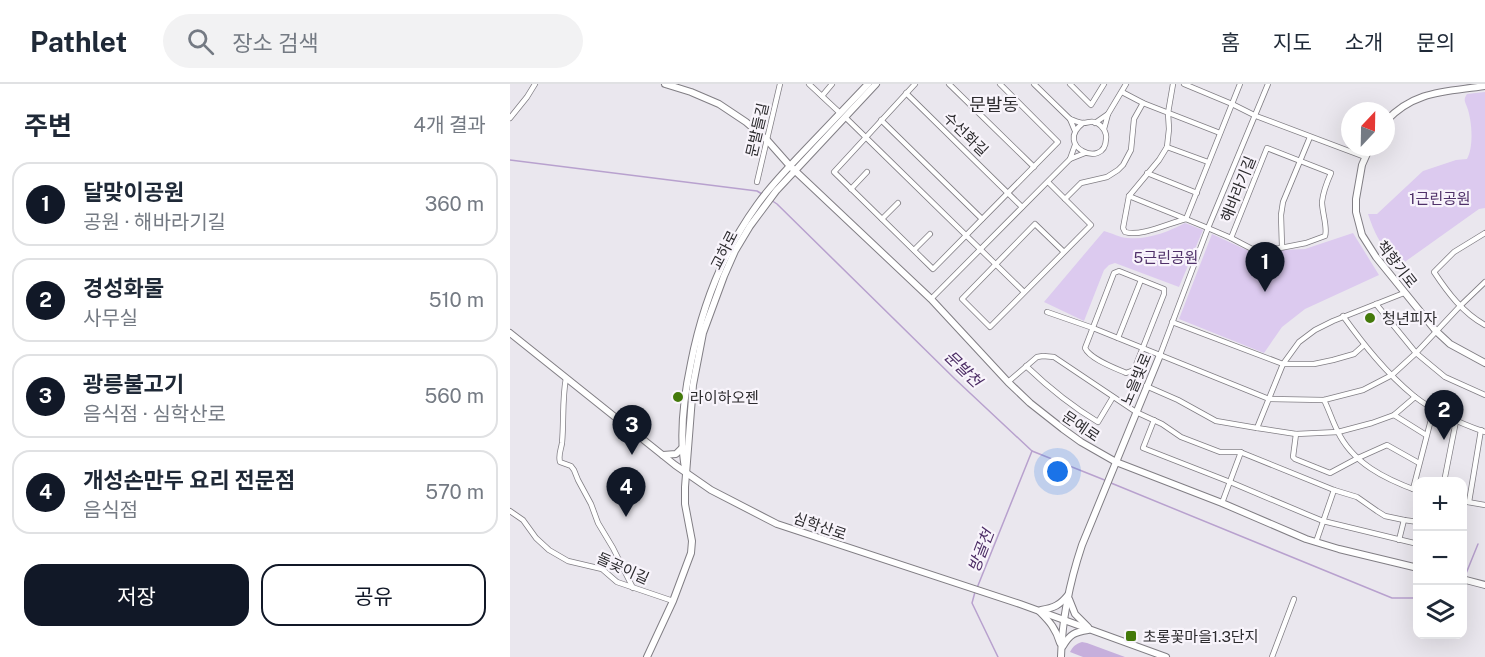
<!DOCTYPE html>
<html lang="ko">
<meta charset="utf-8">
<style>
body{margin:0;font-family:"Public Sans","Noto Sans KR",sans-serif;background:#f2f2f3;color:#1f2937}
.controls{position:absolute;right:18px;bottom:18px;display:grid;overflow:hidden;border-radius:12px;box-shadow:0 6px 24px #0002}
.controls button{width:54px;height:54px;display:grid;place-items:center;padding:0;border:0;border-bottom:2px solid #e0e1e3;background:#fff;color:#1f2937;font:30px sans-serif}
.compass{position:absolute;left:831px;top:18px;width:54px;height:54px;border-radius:50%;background:#fff;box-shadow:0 6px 24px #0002;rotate:22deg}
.you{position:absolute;left:548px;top:388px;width:21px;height:21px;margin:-15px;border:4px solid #fff;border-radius:50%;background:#1a73e8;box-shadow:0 0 0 9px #1a73e833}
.badge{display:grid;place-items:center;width:39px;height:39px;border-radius:50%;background:#111827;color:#fff;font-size:20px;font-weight:700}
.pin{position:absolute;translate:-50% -50px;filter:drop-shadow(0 2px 3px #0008)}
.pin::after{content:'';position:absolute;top:32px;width:21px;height:18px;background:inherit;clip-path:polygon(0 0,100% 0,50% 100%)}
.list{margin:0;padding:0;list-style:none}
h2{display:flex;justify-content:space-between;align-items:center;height:78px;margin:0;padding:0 24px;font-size:26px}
h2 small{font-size:20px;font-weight:400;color:#747a83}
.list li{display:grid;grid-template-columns:39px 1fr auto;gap:18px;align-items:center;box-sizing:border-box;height:84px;margin:0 12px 12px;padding:0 12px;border:2px solid #e0e1e3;border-radius:18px}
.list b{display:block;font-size:22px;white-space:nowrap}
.list p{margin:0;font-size:20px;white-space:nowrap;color:#747a83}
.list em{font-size:20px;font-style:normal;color:#747a83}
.actions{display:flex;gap:12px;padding:18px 24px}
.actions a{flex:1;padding:14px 0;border:2px solid #111827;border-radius:18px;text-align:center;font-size:21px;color:#111827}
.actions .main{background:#111827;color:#fff}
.icon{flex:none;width:33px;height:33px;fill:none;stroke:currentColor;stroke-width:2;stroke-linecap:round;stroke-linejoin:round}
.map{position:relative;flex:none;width:975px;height:573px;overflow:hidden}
header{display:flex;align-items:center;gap:36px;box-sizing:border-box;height:84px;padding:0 30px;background:#fff;border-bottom:2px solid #e0e1e3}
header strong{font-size:28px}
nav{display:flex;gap:33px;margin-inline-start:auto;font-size:21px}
.search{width:420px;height:54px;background:#f2f2f3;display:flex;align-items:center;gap:15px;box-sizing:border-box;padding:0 21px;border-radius:33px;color:#747a83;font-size:22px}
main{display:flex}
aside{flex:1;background:#fff}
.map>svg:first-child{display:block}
.green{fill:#dccaef}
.forest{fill:#c6afdc}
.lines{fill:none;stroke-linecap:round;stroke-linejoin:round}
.stream{stroke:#b8a1ce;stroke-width:1.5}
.minor-casing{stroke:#817e84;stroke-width:6}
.tertiary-casing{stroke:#817e84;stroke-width:8}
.minor{stroke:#fff;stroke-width:4.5}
.tertiary{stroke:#fff;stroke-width:6}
.poi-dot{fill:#43790a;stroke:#f8f4fb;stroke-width:2}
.labels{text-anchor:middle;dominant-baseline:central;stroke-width:4.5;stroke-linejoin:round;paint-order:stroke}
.street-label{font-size:15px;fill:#2c2b2e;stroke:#f8f4fb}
.park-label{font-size:15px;fill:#4f3169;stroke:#f8f4fb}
.poi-label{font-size:15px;fill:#2c2b2e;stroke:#f8f4fb;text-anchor:start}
.water-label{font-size:16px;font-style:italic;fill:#4c2d65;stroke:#f8f4fb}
.quarter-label{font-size:18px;fill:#2c2b2e;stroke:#f8f4fb}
</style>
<header>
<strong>Pathlet</strong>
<div class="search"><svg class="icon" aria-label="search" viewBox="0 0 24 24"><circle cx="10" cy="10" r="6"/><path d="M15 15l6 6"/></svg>장소 검색</div>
<nav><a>홈</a><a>지도</a><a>소개</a><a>문의</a></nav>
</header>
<main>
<aside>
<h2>주변<small>4개 결과</small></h2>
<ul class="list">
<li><span class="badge">1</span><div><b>달맞이공원</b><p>공원 · 해바라기길</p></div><em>360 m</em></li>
<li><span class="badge">2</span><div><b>경성화물</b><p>사무실</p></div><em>510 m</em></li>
<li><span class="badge">3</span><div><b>광릉불고기</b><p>음식점 · 심학산로</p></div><em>560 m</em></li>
<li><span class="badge">4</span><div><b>개성손만두 요리 전문점</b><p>음식점</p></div><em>570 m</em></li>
</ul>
<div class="actions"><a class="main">저장</a><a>공유</a></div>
</aside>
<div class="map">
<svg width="975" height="573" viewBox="0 0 975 573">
<rect width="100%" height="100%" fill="#eae7ee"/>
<g class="green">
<path d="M975,8V124L969,125L889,182C873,164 866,154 858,130H867L913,87L946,76L957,75C964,63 962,36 957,23C955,17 953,16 957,10Z"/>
<path d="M675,139L693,146L669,203L605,179L599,181L594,186L574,237L534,218L594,147C602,149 610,154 618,154C637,156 658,148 675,139Z"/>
<path d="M843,149L869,191L795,225L772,243L754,269L669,235L702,150L743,169L754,170L773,166L795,165Z"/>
</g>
<path class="forest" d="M572,558L577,559L615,573H573L560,568C563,562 566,560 572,558Z"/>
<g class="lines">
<g class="stream">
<path d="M0,76L247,107L252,110"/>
<path d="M261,116L267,120L445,295L522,367L597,397"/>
<path d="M601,399L882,514H908"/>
<path d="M955,492L968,460"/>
<path d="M467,504L522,367"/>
<path d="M465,508L462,519L488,573"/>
</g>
<g class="minor-casing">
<g id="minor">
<path d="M299,0L330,29"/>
<path d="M405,0L324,88L423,185L548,58L490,0"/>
<path d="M439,0L524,83"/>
<path d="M524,0L560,35"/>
<path d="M560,0L581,21L594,0"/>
<path d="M674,0L722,20L746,32L855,73"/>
<path d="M612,8L633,19L710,49"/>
<path d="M396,9L512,123"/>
<path d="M312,12L322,0"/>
<path d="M598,30L616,0"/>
<path d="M335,33L514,208"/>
<path d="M0,34L17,13L25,0"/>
<path d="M371,36L472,135"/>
<path d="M585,39L598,30L594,45"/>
<path d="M565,47L560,35C563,36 569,39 573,39C579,39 581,36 587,39C593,42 597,49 596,55C595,86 543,62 573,39"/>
<path d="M565,61L560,75L575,69"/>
<path d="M657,63L698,78"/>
<path d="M757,64L821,89C817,98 813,108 812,118C812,128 818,145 815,152L796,159L755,167L742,165L721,154Z"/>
<path d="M637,89L687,109"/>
<path d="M247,98L270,0"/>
<path d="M538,98L581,141L480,243L452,215L525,140L554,168"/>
<path d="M341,105L357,88"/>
<path d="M619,112L649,76L657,63L659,45L658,29L663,0"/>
<path d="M555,115L571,99L597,93L608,86L613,81L621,66L624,35L633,19"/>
<path d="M372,135L388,119"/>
<path d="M676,135C659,139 631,153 615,148L613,144L619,112C653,126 687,139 721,154"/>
<path d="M676,135L730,0"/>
<path d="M975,149L944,168L924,188C938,209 953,229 975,241"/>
<path d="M772,163L771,131L773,118L800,53"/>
<path d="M404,166L420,150"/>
<path d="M609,187L654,205V210L624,286L616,289C605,284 580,275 575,264L604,189Z"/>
<path d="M894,209L823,237L805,246L789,258L773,280L747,344L786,350L828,348L862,339L884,331L905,313"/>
<path d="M421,215L560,75"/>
<path d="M866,220L906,269L935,293L975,311"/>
<path d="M537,228L583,244L759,315L814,316L853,306L882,291L906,269L950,222L975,198"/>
<path d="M833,232C854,261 876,289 904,312C923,327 952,340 975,348"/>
<path d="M662,238L773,280H804L823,276L844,270L854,261"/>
<path d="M608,254L631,196"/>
<path d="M650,271L698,144L758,0"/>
<path d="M516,282C538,303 561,322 588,338L603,313"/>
<path d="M56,294C52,315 54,337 52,359C51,366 48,371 50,378L61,382L64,386L68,396L81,420L88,439L103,464L123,504"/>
<path d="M498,298L527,273L533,272L544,273L626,328L652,340L671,353L710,368H730L824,406L847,413L867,427L875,432L894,436L908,438"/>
<path d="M636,302L668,316L706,337L747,344"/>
<path d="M814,316C819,326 822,336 827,346C842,379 875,395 908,407"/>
<path d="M884,331L916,351"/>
<path d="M644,336L633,364L720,398L796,430L813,437L908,460"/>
<path d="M786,350L783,373L785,375L820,389L848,374L877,361L909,379"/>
<path d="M934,398L946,337"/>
<path d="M903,405L924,324"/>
<path d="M952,417L975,421"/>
<path d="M959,418L971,346"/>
<path d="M712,419L731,368"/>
<path d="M0,427L13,436L26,454L39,466L58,477L92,485L107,498L163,517"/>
<path d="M889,456L894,436"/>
<path d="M806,458L824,406"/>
<path d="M762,573L784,515"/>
</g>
</g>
<g class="tertiary-casing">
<g id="tertiary">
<path d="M155,0L181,8L209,20L236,38L257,56L280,82L421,215L498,298L520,319L553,345L571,358L606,378L712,419L796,455L829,465L908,484"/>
<path d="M876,37C905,6 936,8 975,2"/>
<path d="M860,63L852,81L846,115V128L852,151L866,173L926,247L940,260L975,279"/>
<path d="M0,249L165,381L201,406L267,440L510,520L656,573"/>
<path d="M153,371L166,370L173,363"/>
<path d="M175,384C169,351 174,312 181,279C192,223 213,168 247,121C261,101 278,84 295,66C316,44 337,22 358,0"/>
<path d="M952,495L975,501"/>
<path d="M559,515L565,530L578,543"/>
<path d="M531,526C544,524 550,521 558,511"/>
<path d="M530,528C540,538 546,545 550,559"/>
<path d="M553,562C560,550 565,548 578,546"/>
<path d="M137,573L163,517L181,469L182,457L175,420V403L183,301L193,249L214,192L225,167L240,142L266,107L366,0"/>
<path d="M551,573C552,534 560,497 572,461L650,271"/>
</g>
</g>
<use href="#minor" class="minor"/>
<use href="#tertiary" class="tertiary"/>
</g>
<g class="poi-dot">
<circle cx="860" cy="234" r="6"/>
<circle cx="168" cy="313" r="6"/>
<rect x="615" y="546" width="12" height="12" rx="3"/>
</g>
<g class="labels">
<g class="street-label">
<text transform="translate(247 46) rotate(-77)">문발들길</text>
<text transform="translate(456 50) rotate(44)">수선화길</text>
<text transform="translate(728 105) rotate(-68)">해바라기길</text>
<text transform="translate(214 166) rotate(-63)">교하로</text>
<text transform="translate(887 180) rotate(52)">책향기로</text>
<text transform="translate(626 295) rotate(-67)">노을빛로</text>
<text transform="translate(571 342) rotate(34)">문예로</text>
<text transform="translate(310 442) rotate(19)">심학산로</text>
<text transform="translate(113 484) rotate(24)">돌곶이길</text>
</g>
<g class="park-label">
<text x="930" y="114">1근린공원</text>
<text x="656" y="173">5근린공원</text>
</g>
<g class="poi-label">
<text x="872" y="234">청년피자</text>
<text x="180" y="313">라이하오젠</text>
<text x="633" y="552">초롱꽃마을1.3단지</text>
</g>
<g class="water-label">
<text transform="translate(453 285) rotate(44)">문발천</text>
<text transform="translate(471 467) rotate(-69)">방골천</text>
</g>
<g class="quarter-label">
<text x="484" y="20">문발동</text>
</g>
</g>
</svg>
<div class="controls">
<button>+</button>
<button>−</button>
<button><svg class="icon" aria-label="layers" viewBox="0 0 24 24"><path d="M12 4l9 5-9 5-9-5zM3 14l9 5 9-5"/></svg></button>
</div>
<svg class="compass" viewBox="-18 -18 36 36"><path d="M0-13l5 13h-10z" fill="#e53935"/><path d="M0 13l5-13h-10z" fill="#747a83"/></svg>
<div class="you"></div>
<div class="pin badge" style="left:755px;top:208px">1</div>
<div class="pin badge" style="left:934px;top:356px">2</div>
<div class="pin badge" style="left:122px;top:371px">3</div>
<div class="pin badge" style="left:116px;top:433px">4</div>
</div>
</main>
